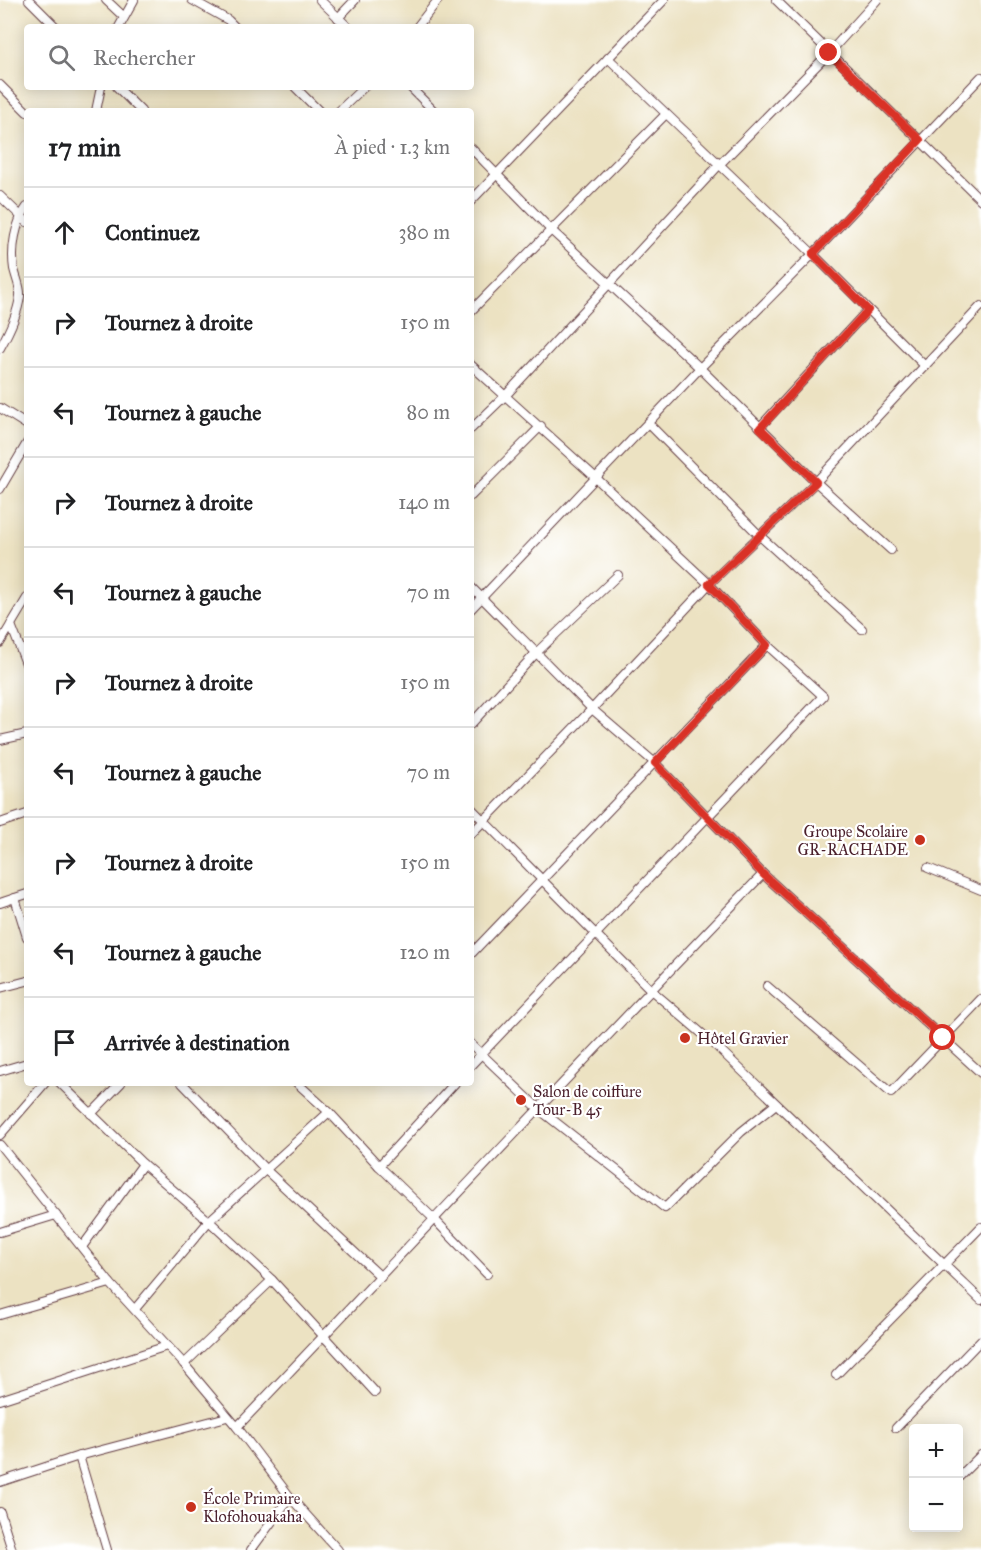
<!DOCTYPE html>
<html lang="fr">
<meta charset="utf-8">
<style>
body{margin:0;font-family:"IM FELL Great Primer",serif;background:#f2f2f2;color:#202124}
.controls{position:absolute;right:18px;bottom:18px;display:grid;overflow:hidden;border-radius:6px;box-shadow:0 3px 15px #0003}
.controls button{width:54px;height:54px;display:grid;place-items:center;padding:0;border:0;border-bottom:2px solid #e0e0e0;background:#fff;color:#202124;font:30px sans-serif}
.stop{position:absolute;width:18px;height:18px;margin:-14px;border:4px solid #d93025;border-radius:50%;background:#fff}
.stop.end{background:#d93025;border-color:#fff;box-shadow:0 2px 6px #0008}
.list{margin:0;padding:0;list-style:none}
h2{display:flex;justify-content:space-between;align-items:center;height:78px;margin:0;padding:0 24px;font-size:26px}
h2 small{font-size:20px;font-weight:400;color:#757577}
.list li{display:grid;grid-template-columns:39px 1fr auto;gap:18px;align-items:center;box-sizing:border-box;height:90px;padding:0 24px;border-top:2px solid #e0e0e0}
.list b{display:block;font-size:22px;white-space:nowrap}
.list em{font-size:20px;font-style:normal;color:#757577}
.icon{flex:none;width:33px;height:33px;fill:none;stroke:currentColor;stroke-width:2;stroke-linecap:round;stroke-linejoin:round}
.map{position:relative;flex:none;width:981px;height:1550px;overflow:hidden}
.search{position:absolute;background:#fff;box-shadow:0 3px 15px #0003;left:24px;top:24px;width:450px;height:66px;display:flex;align-items:center;gap:15px;box-sizing:border-box;padding:0 21px;border-radius:6px;color:#757577;font-size:22px}
.panel{position:absolute;background:#fff;box-shadow:0 3px 15px #0003;left:24px;top:108px;width:450px;height:978px;border-radius:6px}
.map>svg:first-child{display:block}
.lines{fill:none;stroke-linecap:round;stroke-linejoin:round}
.minor-casing{stroke:#623c42;stroke-width:10}
.minor{stroke:#fff;stroke-width:8}
.route{stroke:#d93025;stroke-width:8}
.poi-dot{fill:#c8321e;stroke:#fff;stroke-width:2}
.labels{text-anchor:middle;dominant-baseline:central;stroke-width:4.5;stroke-linejoin:round;paint-order:stroke}
.poi-label{font-size:16px;fill:#4a1f2b;stroke:#fff;text-anchor:start}
</style>
<div class="map">
<svg width="981" height="1550" viewBox="0 0 981 1550">
<rect width="100%" height="100%" fill="#fff"/>
<filter id="ink" filterUnits="userSpaceOnUse"><feTurbulence type="fractalNoise" baseFrequency=".0167" numOctaves="2"/><feDisplacementMap in="SourceGraphic" scale="12" xChannelSelector="R" yChannelSelector="G"/><feConvolveMatrix kernelMatrix="1 2 1 2 8 2 1 2 1" color-interpolation-filters="sRGB"/></filter>
<filter id="wash" filterUnits="userSpaceOnUse"><feTurbulence type="fractalNoise" baseFrequency=".008" numOctaves="4" result="noise"/><feDisplacementMap in="SourceGraphic" scale="24" xChannelSelector="R" yChannelSelector="G"/><feGaussianBlur stdDeviation="1.35" result="paint"/><feColorMatrix in="noise" values="0 0 0 0 0 0 0 0 0 0 0 0 0 0 0 0 0 1.4 0 .05"/><feComposite in="paint" operator="in"/></filter>
<g filter="url(#wash)">
<rect width="100%" height="100%" fill="#ece2c2"/>
</g>
<g filter="url(#ink)">
<g class="lines">
<g class="minor-casing">
<g id="minor">
<path d="M29,0L56,27"/>
<path d="M106,0L124,17"/>
<path d="M192,0L228,20L235,27"/>
<path d="M320,0L348,27"/>
<path d="M776,0L981,200"/>
<path d="M338,18L355,0"/>
<path d="M119,27L134,0"/>
<path d="M417,27L438,0"/>
<path d="M608,58L813,254L925,366"/>
<path d="M0,85L27,112"/>
<path d="M117,87L141,111"/>
<path d="M295,87L319,111"/>
<path d="M410,87L434,111"/>
<path d="M96,111L101,87"/>
<path d="M339,111L364,87"/>
<path d="M471,148L551,230L700,368L816,482L891,550"/>
<path d="M0,196L27,222"/>
<path d="M471,201L664,0"/>
<path d="M471,311L666,114"/>
<path d="M0,348C9,332 18,314 20,296C21,288 16,278 14,269C11,249 15,223 27,207"/>
<path d="M471,365L596,478L709,584L767,645L823,696L471,1065"/>
<path d="M0,408L27,425"/>
<path d="M648,423L760,536L862,629"/>
<path d="M760,427L868,310"/>
<path d="M471,429L506,395L719,165L829,53L877,0"/>
<path d="M0,489L27,443"/>
<path d="M471,496L541,426"/>
<path d="M471,587L592,709L655,763L763,874L981,1073"/>
<path d="M471,609L700,368L813,254L981,77"/>
<path d="M11,625L27,666"/>
<path d="M0,643L27,598"/>
<path d="M471,724L536,653L618,575"/>
<path d="M0,740L27,734"/>
<path d="M471,808L651,990L713,1043L981,1300"/>
<path d="M0,823L27,814"/>
<path d="M471,834L592,709L709,584L816,482L981,306"/>
<path d="M928,868L981,890"/>
<path d="M15,898L27,937"/>
<path d="M0,903L27,894"/>
<path d="M471,954L767,645"/>
<path d="M767,986L891,1093L981,999"/>
<path d="M0,988L27,981"/>
<path d="M471,1044L540,1110L665,1208L741,1132L776,1104"/>
<path d="M0,1071L27,1063"/>
<path d="M60,1083L143,1164L209,1221L272,1280L375,1392"/>
<path d="M182,1083L267,1171L381,1277"/>
<path d="M297,1083L329,1112L379,1166L435,1220L487,1274"/>
<path d="M91,1114L121,1083"/>
<path d="M0,1135L45,1083"/>
<path d="M0,1145L110,1283L184,1364L237,1427L290,1497L338,1550"/>
<path d="M379,1166L455,1083"/>
<path d="M0,1232L56,1215"/>
<path d="M82,1247L143,1164"/>
<path d="M135,1309L209,1221L329,1112"/>
<path d="M0,1315L110,1283"/>
<path d="M184,1364L272,1280"/>
<path d="M836,1375L981,1227"/>
<path d="M0,1400L167,1346"/>
<path d="M237,1427C413,1243 586,1056 763,874"/>
<path d="M896,1428L981,1340"/>
<path d="M79,1456L107,1550"/>
<path d="M958,1478L981,1455"/>
<path d="M0,1482L79,1456L227,1417"/>
<path d="M0,1512L12,1550"/>
<path d="M251,1550L290,1497"/>
</g>
</g>
<use href="#minor" class="minor"/>
</g>
</g>
<g class="lines" filter="url(#ink)">
<path class="route" d="M829,53L920,140L813,254L868,310L760,428L816,482L709,584L767,645L655,763L763,874L943,1038"/>
</g>
<g class="poi-dot">
<circle cx="920" cy="840" r="6"/>
<circle cx="685" cy="1038" r="6"/>
<circle cx="521" cy="1100" r="6"/>
<circle cx="191" cy="1507" r="6"/>
</g>
<g class="labels">
<g class="poi-label">
<text x="908" y="831" text-anchor="end">Groupe Scolaire<tspan x="908" dy="18">GR-RACHADE</tspan></text>
<text x="697" y="1038">Hôtel Gravier</text>
<text x="533" y="1091">Salon de coiffure<tspan x="533" dy="18">Tour-B 45</tspan></text>
<text x="203" y="1498">École Primaire<tspan x="203" dy="18">Klofohouakaha</tspan></text>
</g>
</g>
</svg>
<div class="controls">
<button>+</button>
<button>−</button>
</div>
<div class="stop" style="left:943px;top:1038px"></div>
<div class="stop end" style="left:829px;top:53px"></div>
<div class="search"><svg class="icon" aria-label="search" viewBox="0 0 24 24"><circle cx="10" cy="10" r="6"/><path d="M15 15l6 6"/></svg>Rechercher</div>
<section class="panel">
<h2>17 min<small>À pied · 1.3 km</small></h2>
<ul class="list">
<li><svg class="icon" aria-label="ahead" viewBox="0 0 24 24"><path d="M12 20V5M6 11l6-6 6 6"/></svg><div><b>Continuez</b></div><em>380 m</em></li>
<li><svg class="icon" aria-label="right" viewBox="0 0 24 24"><path d="M7 20v-9h11M14 6l5 5-5 5"/></svg><div><b>Tournez à droite</b></div><em>150 m</em></li>
<li><svg class="icon" aria-label="left" viewBox="0 0 24 24"><path d="M17 20v-9H6M10 6l-5 5 5 5"/></svg><div><b>Tournez à gauche</b></div><em>80 m</em></li>
<li><svg class="icon" aria-label="right" viewBox="0 0 24 24"><path d="M7 20v-9h11M14 6l5 5-5 5"/></svg><div><b>Tournez à droite</b></div><em>140 m</em></li>
<li><svg class="icon" aria-label="left" viewBox="0 0 24 24"><path d="M17 20v-9H6M10 6l-5 5 5 5"/></svg><div><b>Tournez à gauche</b></div><em>70 m</em></li>
<li><svg class="icon" aria-label="right" viewBox="0 0 24 24"><path d="M7 20v-9h11M14 6l5 5-5 5"/></svg><div><b>Tournez à droite</b></div><em>150 m</em></li>
<li><svg class="icon" aria-label="left" viewBox="0 0 24 24"><path d="M17 20v-9H6M10 6l-5 5 5 5"/></svg><div><b>Tournez à gauche</b></div><em>70 m</em></li>
<li><svg class="icon" aria-label="right" viewBox="0 0 24 24"><path d="M7 20v-9h11M14 6l5 5-5 5"/></svg><div><b>Tournez à droite</b></div><em>150 m</em></li>
<li><svg class="icon" aria-label="left" viewBox="0 0 24 24"><path d="M17 20v-9H6M10 6l-5 5 5 5"/></svg><div><b>Tournez à gauche</b></div><em>120 m</em></li>
<li><svg class="icon" aria-label="arrive" viewBox="0 0 24 24"><path d="M6 21V4h12l-3 4 3 4H6"/></svg><div><b>Arrivée à destination</b></div></li>
</ul>
</section>
</div>
